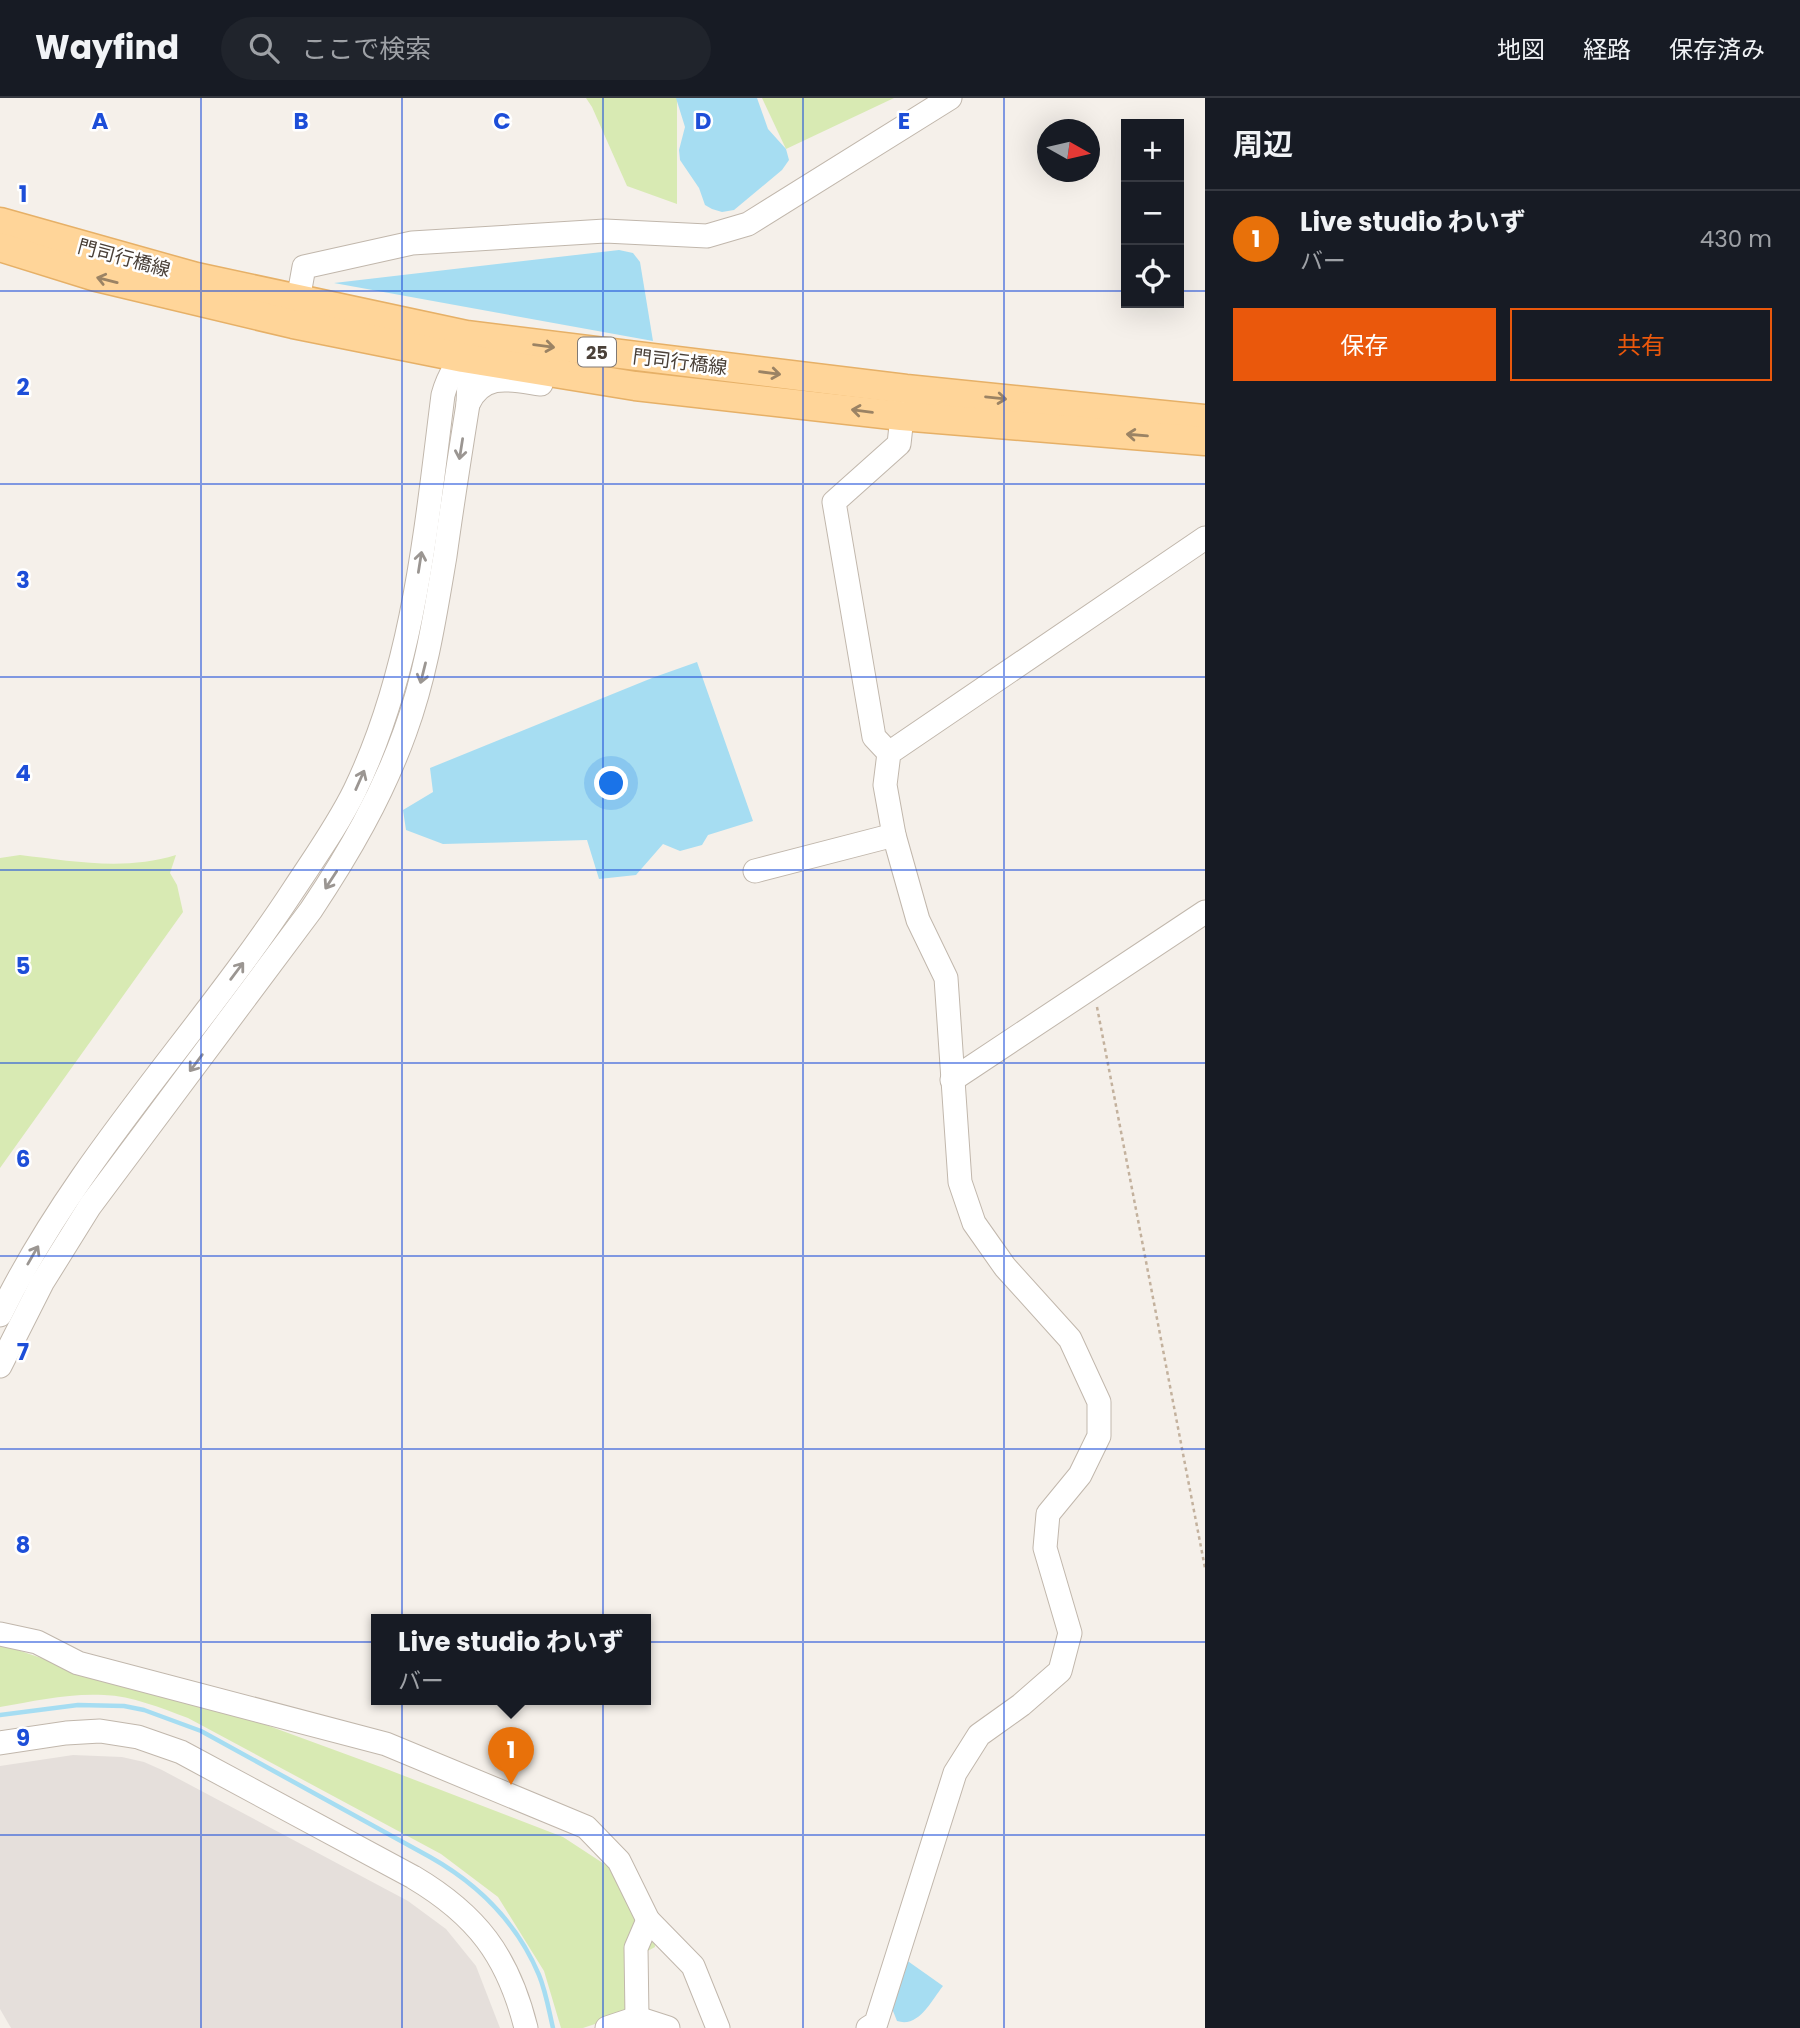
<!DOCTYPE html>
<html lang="ja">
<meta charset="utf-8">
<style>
body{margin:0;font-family:Poppins,"Noto Sans JP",sans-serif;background:#20242c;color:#f1f3f6}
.controls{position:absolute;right:21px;top:21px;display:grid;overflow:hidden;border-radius:0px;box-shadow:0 7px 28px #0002}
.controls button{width:63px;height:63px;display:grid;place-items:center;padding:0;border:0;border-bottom:2px solid #363941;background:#171b24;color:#f1f3f6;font:35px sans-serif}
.compass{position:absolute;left:1037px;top:21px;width:63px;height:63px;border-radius:50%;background:#171b24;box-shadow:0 7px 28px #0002;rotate:98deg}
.you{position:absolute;left:612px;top:686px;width:24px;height:24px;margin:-18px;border:5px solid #fff;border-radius:50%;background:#1a73e8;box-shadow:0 0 0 10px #1a73e833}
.badge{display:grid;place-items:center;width:46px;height:46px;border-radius:50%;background:#ea580c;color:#fff;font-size:23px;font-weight:700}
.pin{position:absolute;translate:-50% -58px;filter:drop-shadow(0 2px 4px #0008)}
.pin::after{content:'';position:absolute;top:37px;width:24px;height:21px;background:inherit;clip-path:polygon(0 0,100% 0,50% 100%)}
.popup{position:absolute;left:371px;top:1516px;width:280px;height:91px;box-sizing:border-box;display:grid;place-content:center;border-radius:0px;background:#171b24;filter:drop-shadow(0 2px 5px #0005);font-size:23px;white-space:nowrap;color:#9ea1a6}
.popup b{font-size:26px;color:#f1f3f6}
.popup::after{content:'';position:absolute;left:50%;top:100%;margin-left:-14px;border:14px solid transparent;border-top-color:#171b24}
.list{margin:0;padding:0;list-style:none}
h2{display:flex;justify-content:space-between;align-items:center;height:91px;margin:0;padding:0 28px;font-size:30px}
h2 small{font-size:23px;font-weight:400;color:#9ea1a6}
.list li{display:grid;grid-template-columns:46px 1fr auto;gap:21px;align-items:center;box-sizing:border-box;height:98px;padding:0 28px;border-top:2px solid #363941}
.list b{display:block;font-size:26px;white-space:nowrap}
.list p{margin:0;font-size:23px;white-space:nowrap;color:#9ea1a6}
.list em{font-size:23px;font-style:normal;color:#9ea1a6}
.actions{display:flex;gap:14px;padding:21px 28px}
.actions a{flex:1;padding:16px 0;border:2px solid #ea580c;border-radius:0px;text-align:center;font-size:24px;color:#ea580c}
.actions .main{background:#ea580c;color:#fff}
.icon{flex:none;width:38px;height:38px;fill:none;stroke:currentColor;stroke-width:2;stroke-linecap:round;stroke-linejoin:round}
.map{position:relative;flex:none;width:1205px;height:1930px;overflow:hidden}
header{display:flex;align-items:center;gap:42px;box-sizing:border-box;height:98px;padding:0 35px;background:#171b24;border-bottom:2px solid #363941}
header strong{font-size:33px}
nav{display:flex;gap:38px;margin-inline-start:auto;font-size:24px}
.search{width:490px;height:63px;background:#20242c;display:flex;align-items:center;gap:18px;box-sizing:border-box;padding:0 24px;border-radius:38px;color:#9ea1a6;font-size:26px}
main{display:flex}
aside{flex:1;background:#171b24}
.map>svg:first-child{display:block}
.industrial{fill:#e5dfdb}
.green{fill:#d8eab3}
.water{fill:#a6ddf2}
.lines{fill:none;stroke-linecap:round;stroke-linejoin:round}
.stream{stroke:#a6ddf2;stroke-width:4.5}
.minor-casing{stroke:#c1b7ac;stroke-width:25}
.major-casing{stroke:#e6b067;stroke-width:31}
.path{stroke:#c3b19d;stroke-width:2.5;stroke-dasharray:3.5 3.5;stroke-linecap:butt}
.minor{stroke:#fff;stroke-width:23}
.major{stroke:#ffd599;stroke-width:28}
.oneway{stroke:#9b8364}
.oneway2{stroke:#9b9692}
.grid{fill:none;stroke:#1d4ed8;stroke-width:2;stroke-opacity:0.55}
.labels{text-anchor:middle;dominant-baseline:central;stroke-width:5;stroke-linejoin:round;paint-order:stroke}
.shield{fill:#fff;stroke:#807974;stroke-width:2}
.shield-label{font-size:18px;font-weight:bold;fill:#4a4038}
.street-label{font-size:19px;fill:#4a4038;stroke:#fff}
.grid-label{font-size:23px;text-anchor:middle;font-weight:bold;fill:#1d4ed8;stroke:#fff;stroke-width:5;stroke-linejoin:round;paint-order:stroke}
</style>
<header>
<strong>Wayfind</strong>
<div class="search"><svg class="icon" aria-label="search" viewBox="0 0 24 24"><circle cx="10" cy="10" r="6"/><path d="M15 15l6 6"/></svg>ここで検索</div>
<nav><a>地図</a><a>経路</a><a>保存済み</a></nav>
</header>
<main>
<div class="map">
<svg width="1205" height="1930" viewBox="0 0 1205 1930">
<rect width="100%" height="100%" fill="#f5f0ea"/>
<path class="industrial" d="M73,1657L122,1659L144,1664L162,1672L408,1803L446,1831L476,1868L500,1930H11L0,1911V1668Z"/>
<g class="green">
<path d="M586,0H677V106L627,88L592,9Z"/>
<path d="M762,0H894L786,51Z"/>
<path d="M20,757C71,763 125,773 176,757L170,775L177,787L183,814L0,1070V760Z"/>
<path d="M0,1546L53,1564L209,1606L389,1672L563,1739L615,1773L653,1823L655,1849L631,1862V1914L583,1930H561L544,1873L498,1799L441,1756L188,1620C161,1610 132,1598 104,1597C69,1595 34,1603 0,1609Z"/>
</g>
<g class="water">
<path d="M676,0H757L768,31L786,51L789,62L782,72L734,112L722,114L712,111L705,107L699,90L680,62L679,52L685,29Z"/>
<path d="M619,152L633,155L640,164L653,243L334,185Z"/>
<path d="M697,564L753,723L708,737L702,747L680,753L663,746L636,777L599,781L587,742L443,746L406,732L403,712L433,694L430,670L652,580Z"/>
<path d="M902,1859L943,1888C931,1903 919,1930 897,1923L891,1908Z"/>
</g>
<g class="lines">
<path class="stream" d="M0,1617L78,1607L124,1608L144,1612L201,1633L430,1759C478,1786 517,1825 539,1877C546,1894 549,1913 553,1930"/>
<g class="minor-casing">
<g id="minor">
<path d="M298,202L304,169L412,145L605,133L707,138L748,126L950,0"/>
<path d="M468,306C483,273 512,282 541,286"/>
<path d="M889,655L874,639L834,404L899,346L904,301"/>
<path d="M755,773L894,737"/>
<path d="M952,982L1205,814"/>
<path d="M0,1217C76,1061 200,935 294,791C315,759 338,727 355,692C414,569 426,431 443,297C448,279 456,264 471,253"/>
<path d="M0,1268L42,1185L90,1108L311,812C349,755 382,698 405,634C426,577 435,517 445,458C452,407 460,356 468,306L469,281L463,260"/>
<path d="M0,1536L37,1544L78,1565L386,1646L586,1729L619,1763L648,1822L693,1868L718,1930"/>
<path d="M0,1645L66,1635L100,1633L138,1639L181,1654L413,1779C477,1817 508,1858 526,1930"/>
<path d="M637,1920L636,1850L648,1822"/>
<path d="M607,1930L637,1920L668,1930"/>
<path d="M868,1930L876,1925L955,1675L979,1637L1021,1607L1060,1573L1070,1535L1045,1450L1048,1416L1080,1377L1099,1338V1304L1070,1241L1005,1169L974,1125L960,1084L946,880L918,822L894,737L885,687L889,655L1205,440"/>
</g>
</g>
<g class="major-casing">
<g id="major">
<path d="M0,124L196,179L466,237L906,291L1205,321"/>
<path d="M0,149L96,179L293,226L463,260L635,288L901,318L1205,343"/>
</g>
</g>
<path class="path" d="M1097,909L1205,1470"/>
<use href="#minor" class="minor"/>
<use href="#major" class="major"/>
</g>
<defs><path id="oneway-shaft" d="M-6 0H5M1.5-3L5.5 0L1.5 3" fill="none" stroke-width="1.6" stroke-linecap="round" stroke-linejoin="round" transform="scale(1.75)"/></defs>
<g class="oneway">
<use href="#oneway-shaft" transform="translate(107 182) rotate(-166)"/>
<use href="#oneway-shaft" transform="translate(544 248) rotate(7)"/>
<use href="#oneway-shaft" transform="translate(770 275) rotate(7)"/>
<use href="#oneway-shaft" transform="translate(996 300) rotate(6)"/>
<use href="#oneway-shaft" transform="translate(862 313) rotate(-173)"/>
<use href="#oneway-shaft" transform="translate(1137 337) rotate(-175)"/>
</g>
<g class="oneway2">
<use href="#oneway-shaft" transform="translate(461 351) rotate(99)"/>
<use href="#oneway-shaft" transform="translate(420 464) rotate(-81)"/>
<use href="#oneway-shaft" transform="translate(423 575) rotate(104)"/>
<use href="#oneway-shaft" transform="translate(360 682) rotate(-66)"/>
<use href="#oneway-shaft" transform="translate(331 782) rotate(123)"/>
<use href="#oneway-shaft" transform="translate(237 873) rotate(-53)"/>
<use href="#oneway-shaft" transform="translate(196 965) rotate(127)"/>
<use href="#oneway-shaft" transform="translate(33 1157) rotate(-60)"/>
</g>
<path class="grid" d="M201,0V1930M402,0V1930M603,0V1930M803,0V1930M1004,0V1930M0,193H1126M1179,193H1205M0,386H1205M0,579H1205M0,772H1205M0,965H1205M0,1158H1205M0,1351H1205M0,1544H1205M0,1737H1205"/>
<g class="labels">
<rect class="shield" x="578" y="239.5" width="38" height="29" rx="5"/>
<g class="shield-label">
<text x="597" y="254">25</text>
</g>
<g class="street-label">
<text transform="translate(124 160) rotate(15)">門司行橋線</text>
<text transform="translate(680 264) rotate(7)">門司行橋線</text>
</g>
</g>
<g class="grid-label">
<text x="100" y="31">A</text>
<text x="301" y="31">B</text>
<text x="502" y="31">C</text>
<text x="703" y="31">D</text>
<text x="904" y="31">E</text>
<text x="23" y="104">1</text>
<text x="23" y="297">2</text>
<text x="23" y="490">3</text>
<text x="23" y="683">4</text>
<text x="23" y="876">5</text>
<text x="23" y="1069">6</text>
<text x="23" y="1262">7</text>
<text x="23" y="1455">8</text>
<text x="23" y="1648">9</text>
</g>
</svg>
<div class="controls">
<button>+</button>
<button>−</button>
<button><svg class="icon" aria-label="locate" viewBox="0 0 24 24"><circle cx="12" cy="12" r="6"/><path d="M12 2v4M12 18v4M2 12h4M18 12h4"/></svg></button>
</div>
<svg class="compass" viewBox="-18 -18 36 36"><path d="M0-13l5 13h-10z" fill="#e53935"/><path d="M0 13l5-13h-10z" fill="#9ea1a6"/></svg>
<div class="you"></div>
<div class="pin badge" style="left:511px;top:1687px;background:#e8710a">1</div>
<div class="popup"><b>Live studio わいず</b>バー</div>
</div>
<aside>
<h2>周辺<small></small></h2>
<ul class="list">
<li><span class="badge" style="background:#e8710a">1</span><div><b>Live studio わいず</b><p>バー</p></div><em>430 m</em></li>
</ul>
<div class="actions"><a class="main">保存</a><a>共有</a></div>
</aside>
</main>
